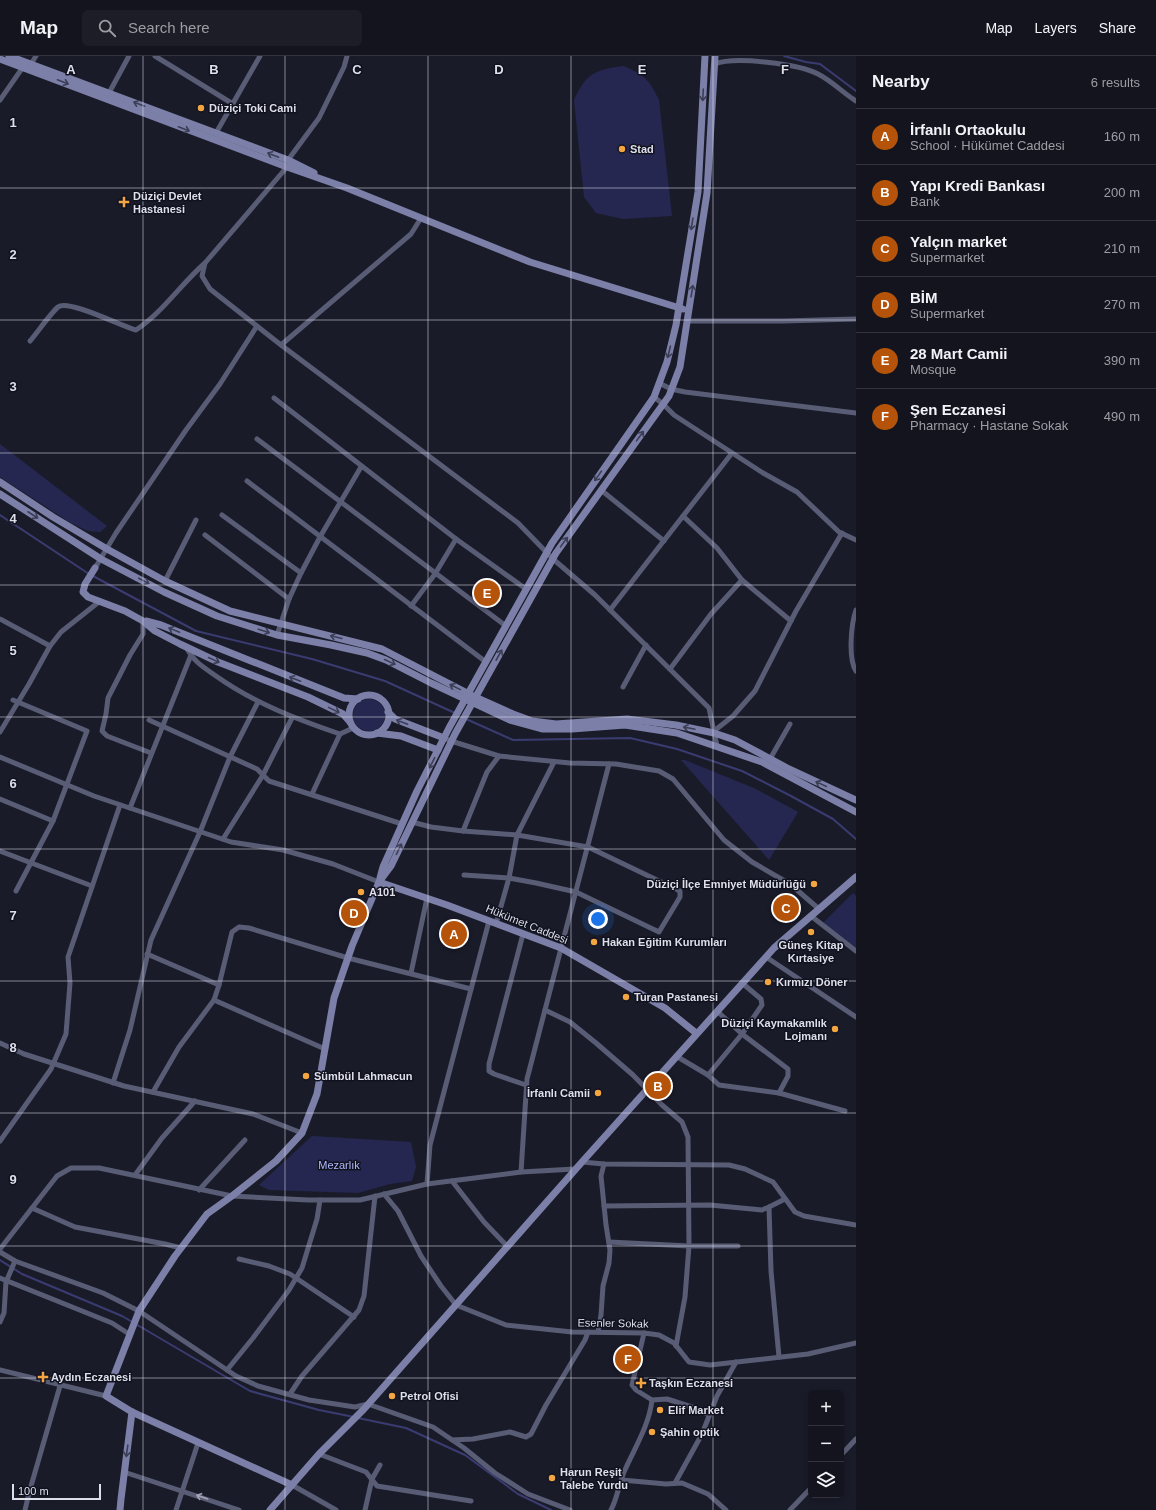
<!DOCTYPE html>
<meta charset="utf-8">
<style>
body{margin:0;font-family:Helvetica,sans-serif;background:#1d1d28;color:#f1f3f6}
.controls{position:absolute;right:12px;bottom:12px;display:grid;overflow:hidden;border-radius:6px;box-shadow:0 2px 6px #0003}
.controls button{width:36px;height:36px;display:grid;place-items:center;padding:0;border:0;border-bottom:1px solid #33333d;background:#14141f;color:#f1f3f6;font:20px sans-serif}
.scale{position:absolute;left:12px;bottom:10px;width:89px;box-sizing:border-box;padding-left:4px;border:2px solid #dedfe9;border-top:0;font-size:11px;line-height:14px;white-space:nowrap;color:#dedfe9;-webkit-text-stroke:3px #111220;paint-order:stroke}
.you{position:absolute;left:598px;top:863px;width:14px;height:14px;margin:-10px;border:3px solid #fff;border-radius:50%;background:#1a73e8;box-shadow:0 0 0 6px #1a73e833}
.badge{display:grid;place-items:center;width:26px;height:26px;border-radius:50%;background:#b45309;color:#fff;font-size:13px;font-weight:700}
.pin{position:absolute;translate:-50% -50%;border:2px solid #fff;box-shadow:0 1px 4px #0006}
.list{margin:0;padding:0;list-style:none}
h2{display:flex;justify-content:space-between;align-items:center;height:52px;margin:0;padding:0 16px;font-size:17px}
h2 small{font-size:13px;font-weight:400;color:#9d9ea4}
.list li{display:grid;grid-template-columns:26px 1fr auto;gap:12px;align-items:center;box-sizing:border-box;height:56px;padding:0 16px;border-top:1px solid #33333d}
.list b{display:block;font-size:15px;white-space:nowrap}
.list p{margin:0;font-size:13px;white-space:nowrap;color:#9d9ea4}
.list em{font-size:13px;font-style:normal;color:#9d9ea4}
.icon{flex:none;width:22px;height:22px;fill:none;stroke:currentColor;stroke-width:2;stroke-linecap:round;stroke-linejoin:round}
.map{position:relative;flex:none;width:856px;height:1454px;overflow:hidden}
header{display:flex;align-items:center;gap:24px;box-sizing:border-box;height:56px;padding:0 20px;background:#14141f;border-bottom:1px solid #33333d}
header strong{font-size:19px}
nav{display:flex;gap:22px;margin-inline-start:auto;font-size:14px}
.search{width:280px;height:36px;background:#1d1d28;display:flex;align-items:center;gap:10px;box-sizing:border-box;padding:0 14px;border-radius:6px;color:#9d9ea4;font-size:15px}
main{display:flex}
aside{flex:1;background:#14141f}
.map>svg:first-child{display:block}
.green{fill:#252751}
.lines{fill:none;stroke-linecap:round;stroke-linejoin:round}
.stream{stroke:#3a3c71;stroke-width:2}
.street{stroke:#595c75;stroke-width:5}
.secondary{stroke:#7c80a8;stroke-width:7}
.oneway{stroke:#3c3e56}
.oneway2{stroke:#a2a4b5}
.grid{fill:none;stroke:#dedfe9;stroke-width:1;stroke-opacity:0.55}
.poi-dot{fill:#f2a541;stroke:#111220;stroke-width:1.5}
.labels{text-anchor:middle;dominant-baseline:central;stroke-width:3;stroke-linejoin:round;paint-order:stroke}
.poi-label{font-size:11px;font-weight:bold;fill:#dedfe9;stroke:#111220;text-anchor:start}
.street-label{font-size:11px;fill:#dedfe9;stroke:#111220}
.park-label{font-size:11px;fill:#b1b8fb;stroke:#111220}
.grid-label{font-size:13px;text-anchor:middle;font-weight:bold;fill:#dedfe9;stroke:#111220;stroke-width:3;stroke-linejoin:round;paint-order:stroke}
</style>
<header>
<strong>Map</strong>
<div class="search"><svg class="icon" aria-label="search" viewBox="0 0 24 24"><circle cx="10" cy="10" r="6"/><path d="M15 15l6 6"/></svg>Search here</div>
<nav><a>Map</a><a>Layers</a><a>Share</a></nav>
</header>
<main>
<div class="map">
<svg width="856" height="1454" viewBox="0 0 856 1454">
<rect width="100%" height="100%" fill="#1a1b29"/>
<g class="green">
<path d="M623,10C644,18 649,24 659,44L672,160L623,163L596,157L584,141L574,44C586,17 595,14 623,10Z"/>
<path d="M0,388L107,470L100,476L88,475L71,467L0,421Z"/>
<circle cx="369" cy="659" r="16"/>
<path d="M681,704H685L756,733L798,756L769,804Z"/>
<path d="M853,837L856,840V891L823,867Z"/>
<path d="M312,1080L411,1086L416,1111L412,1125L390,1128L358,1137L269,1134L259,1129Z"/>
</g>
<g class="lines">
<g class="stream">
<path d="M784,0L806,6L820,8L856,35"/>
<path d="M0,459L89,518"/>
<path d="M93,520L196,575L312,603L385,625L455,657"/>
<path d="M466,663L513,684L630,682L677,693L742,715L791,740L833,763L856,783"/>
<path d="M0,1204L22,1218L122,1260L250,1335L319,1354L354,1361"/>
<path d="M358,1362L406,1372L465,1399L518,1438L551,1454"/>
</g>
<g class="street">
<path d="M155,0L233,48"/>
<path d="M347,0L344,11L319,62L288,104L287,111L205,207L202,220L210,233L281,289L518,467L553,503L595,539L709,652L717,690"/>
<path d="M715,8C735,0 799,8 818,18C832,25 843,37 856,45"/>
<path d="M109,37L129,0"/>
<path d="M0,44L23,11L31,8L36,0"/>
<path d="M216,77L260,0"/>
<path d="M687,265H783L856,263"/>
<path d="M30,285C37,277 50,258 58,251C68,243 121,270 136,274C163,256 181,228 205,207"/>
<path d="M281,289L411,178L421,162"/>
<path d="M659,327L671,333L685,336L856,357"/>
<path d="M654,341L663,348L674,359L763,417L797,436L839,476L856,484"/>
<path d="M274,342L456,483L526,533"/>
<path d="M257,383L506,570"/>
<path d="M247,425L486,606"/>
<path d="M601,434L664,485"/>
<path d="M222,459L301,517"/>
<path d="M683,460L717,492L742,524L791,565"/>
<path d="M205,479L289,543"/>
<path d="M95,512L116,477L186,374L220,328L257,270"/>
<path d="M165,525L196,464"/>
<path d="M411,550L435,518L456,483"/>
<path d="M610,554L732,397"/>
<path d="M856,554C851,568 848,603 856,615"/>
<path d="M0,563L50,590L61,576L100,545"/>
<path d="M143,565V578L130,599L108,642L106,658L102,675L107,680L151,697"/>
<path d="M277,579L289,543L301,517L320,481L361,411"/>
<path d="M186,591C195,607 202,610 216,620C254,647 296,663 340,678"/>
<path d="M670,613L711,558L742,524"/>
<path d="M623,631L646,589"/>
<path d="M13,644L87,675L53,765L16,835"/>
<path d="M149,664L257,713L269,725L402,768"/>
<path d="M714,675L733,660L755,635L796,555L842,477"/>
<path d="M0,676L29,628L50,590"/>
<path d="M444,682L451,685L499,700L570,707L616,708L659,715L673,723L724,784L752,806L790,828L819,853"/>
<path d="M0,701L94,740L231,786L283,794L333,808L379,826"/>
<path d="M770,703L790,668"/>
<path d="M312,738L340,678L353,672"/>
<path d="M0,743L53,765"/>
<path d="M130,752L191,599"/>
<path d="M412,766L431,771L463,775L517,779L588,791L680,835V841L659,876L576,836L536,827L509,822L464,819"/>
<path d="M463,775L487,716L499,700"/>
<path d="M223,783L263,719L292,662"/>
<path d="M0,795L92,830"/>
<path d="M811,860L856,895"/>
<path d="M496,868L509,822L517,779L554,706"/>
<path d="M523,878L489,1008V1015L494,1018L526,1029"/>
<path d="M147,898L219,929"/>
<path d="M766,901L856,961"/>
<path d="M411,917L427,842"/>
<path d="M214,944L325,993"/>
<path d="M545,954L570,966L596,987L633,1019L662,1049L682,1066L688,1081L689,1190L685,1241L676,1290"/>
<path d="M717,955L742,978L788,1013V1020L779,1037"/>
<path d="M0,987L24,998L124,1030L253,1058L302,1077"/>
<path d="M676,1000L708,1019L719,1029L779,1037L845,1055"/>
<path d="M708,1019L742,978L762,949L761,943L742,927"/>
<path d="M113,1027L130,974L151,884L200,776L230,701L258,646"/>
<path d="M153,1036L179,991L214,944L219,929L232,876L239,871L249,872L348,902L471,933"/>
<path d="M0,1085L51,1013L66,978L70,927L68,901L120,749"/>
<path d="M582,1106L604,1108L729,1109L745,1113L773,1126L795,1156L804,1160L856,1169"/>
<path d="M521,1116L527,1023L609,708"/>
<path d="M135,1119L162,1082L195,1045"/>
<path d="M452,1125L484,1166L507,1190"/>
<path d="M427,1128L430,1089L489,865"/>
<path d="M199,1134L245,1084"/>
<path d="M384,1138L398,1155L421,1200L441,1230L456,1249L506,1269L572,1276L644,1277L659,1279L674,1287L689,1306L710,1309L808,1298L856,1287"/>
<path d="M604,1150L710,1149L762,1154L769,1151L785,1143"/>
<path d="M769,1151L771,1215L779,1301"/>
<path d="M32,1152L75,1171L165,1188L181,1192"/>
<path d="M609,1186L689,1190H738"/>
<path d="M0,1193L57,1120L71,1112H99L232,1140L308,1144H360L427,1128L521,1116L575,1113"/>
<path d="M0,1196L15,1205L103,1237L139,1255L236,1320L258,1330L309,1344L355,1351L368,1348L433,1371L464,1392L495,1417L528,1438L570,1454"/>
<path d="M239,1203L269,1210L290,1218L354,1261"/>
<path d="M0,1222L112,1267L129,1278"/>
<path d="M0,1266L4,1257L6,1226L15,1205"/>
<path d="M598,1276L601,1259L603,1230L609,1207L610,1194L606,1169L601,1120L604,1108"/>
<path d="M0,1314L106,1340"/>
<path d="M227,1314L253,1282L289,1234L302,1212L317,1163L320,1144"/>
<path d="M290,1338L302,1320L359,1254L364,1240L375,1140"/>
<path d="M652,1344L667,1343L695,1352L709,1359"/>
<path d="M452,1384L473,1383L510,1376L526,1381L531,1378L546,1349L585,1284L588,1276"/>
<path d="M319,1398L366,1416L377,1430L471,1445"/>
<path d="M841,1399L856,1383"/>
<path d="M124,1416L239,1454"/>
<path d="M622,1424L666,1428L682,1427L708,1438L726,1454"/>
<path d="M675,1427L702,1378L717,1340L736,1306"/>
<path d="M292,1429L336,1454"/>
<path d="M25,1454L29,1437L60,1330"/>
<path d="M176,1454L198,1387"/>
<path d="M365,1454L372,1423L380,1409"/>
<path d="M611,1454C617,1443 619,1428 624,1416C634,1393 649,1370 652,1344L636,1334L632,1329L644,1277"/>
<path d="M790,1454L811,1432"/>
</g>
<g class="secondary">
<path d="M9,0L288,104L314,117"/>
<path d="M0,3L287,111L347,132L530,206L683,253"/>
<path d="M0,426L53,461L107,493L165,525L230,555L382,593L475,641L513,658L532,665L556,668L627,663L676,669L714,677L735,684L789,713L856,744"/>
<path d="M0,438L101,503L164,536L217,560L277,579L331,589L367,597L386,604L431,627L510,664L543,673H572L625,669L677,677L762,706L856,756"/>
<path d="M95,512L85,528L83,536L88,541L125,555L143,565L155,575L180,588L218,606L308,641L343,658L350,666"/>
<path d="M146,565L161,569L344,642L358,643"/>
<circle cx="369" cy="659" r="20"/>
<path d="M388,656L395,663L444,682"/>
<path d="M377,677L401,680L438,694"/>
<path d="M380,822L383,811L417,735L449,672L552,487L654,341L667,306L676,269L698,136L705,0"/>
<path d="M379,826L447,849L561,892L665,952L696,977"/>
<path d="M292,1429L132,1356L106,1340L139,1255L175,1200L207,1158L232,1140L276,1105L302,1077L317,1038L334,942L352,890L379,826L391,810L455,678L556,497L669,340L680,311L707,137L715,0"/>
<path d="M120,1454L121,1443L132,1356"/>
<path d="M270,1454L319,1398L364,1353L582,1106L774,892L856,821"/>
</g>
</g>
<defs><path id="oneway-shaft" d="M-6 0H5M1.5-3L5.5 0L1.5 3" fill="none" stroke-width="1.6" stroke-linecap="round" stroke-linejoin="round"/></defs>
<g class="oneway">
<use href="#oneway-shaft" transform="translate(63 26) rotate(21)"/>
<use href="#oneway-shaft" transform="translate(703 39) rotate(93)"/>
<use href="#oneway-shaft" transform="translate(139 48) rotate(-159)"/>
<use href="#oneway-shaft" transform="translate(184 73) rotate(21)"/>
<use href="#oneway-shaft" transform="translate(273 99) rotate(-159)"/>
<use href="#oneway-shaft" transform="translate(692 168) rotate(99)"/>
<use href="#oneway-shaft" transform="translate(692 235) rotate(-81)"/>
<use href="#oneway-shaft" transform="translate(669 296) rotate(104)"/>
<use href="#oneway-shaft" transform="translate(640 380) rotate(-54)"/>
<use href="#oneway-shaft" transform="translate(598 420) rotate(125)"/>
<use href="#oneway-shaft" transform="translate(33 459) rotate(33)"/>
<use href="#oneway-shaft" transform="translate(564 486) rotate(-54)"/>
<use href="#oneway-shaft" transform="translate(144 525) rotate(28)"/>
<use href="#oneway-shaft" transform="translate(174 574) rotate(-158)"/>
<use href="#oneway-shaft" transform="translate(264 575) rotate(18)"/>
<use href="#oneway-shaft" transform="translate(336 581) rotate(-166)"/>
<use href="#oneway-shaft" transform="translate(499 599) rotate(-61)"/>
<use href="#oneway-shaft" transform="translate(214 604) rotate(25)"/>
<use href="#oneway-shaft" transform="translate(390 606) rotate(25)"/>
<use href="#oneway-shaft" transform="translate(295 623) rotate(-159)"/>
<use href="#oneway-shaft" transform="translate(455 631) rotate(-154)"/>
<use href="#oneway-shaft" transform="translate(334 654) rotate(26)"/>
<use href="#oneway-shaft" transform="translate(402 666) rotate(-159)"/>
<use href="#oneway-shaft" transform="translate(689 672) rotate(-168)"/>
<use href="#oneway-shaft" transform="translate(432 707) rotate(117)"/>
<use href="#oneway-shaft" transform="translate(821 728) rotate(-155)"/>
<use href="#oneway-shaft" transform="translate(399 793) rotate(-64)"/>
<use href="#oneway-shaft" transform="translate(127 1395) rotate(98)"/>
</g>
<use class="oneway2" href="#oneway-shaft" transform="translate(202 1441) rotate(-161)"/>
<path class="grid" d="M143,0V1454M285,0V1454M428,0V1454M571,0V1454M713,0V1454M0,132H856M0,264H856M0,397H856M0,529H856M0,661H856M0,793H856M0,925H856M0,1057H856M0,1190H856M0,1322H856"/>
<g class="poi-dot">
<circle cx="201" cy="52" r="4"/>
<circle cx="622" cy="93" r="4"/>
<path d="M122 140h4v4h4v4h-4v4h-4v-4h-4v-4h4z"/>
<circle cx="814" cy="828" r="4"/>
<circle cx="361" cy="836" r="4"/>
<circle cx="811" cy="876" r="4"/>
<circle cx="594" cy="886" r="4"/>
<circle cx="768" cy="926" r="4"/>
<circle cx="626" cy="941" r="4"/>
<circle cx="835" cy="973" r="4"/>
<circle cx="306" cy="1020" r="4"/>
<circle cx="598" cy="1037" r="4"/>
<path d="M41 1315h4v4h4v4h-4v4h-4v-4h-4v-4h4z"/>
<path d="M639 1321h4v4h4v4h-4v4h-4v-4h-4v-4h4z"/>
<circle cx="392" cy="1340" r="4"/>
<circle cx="660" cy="1354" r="4"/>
<circle cx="652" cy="1376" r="4"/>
<circle cx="552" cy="1422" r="4"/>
</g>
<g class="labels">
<g class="poi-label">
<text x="209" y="52">Düziçi Toki Cami</text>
<text x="630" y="93">Stad</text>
<text x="133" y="140">Düziçi Devlet<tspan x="133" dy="13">Hastanesi</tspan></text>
<text x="806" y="828" text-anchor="end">Düziçi İlçe Emniyet Müdürlüğü</text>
<text x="369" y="836">A101</text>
<text x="602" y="886">Hakan Eğitim Kurumları</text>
<text x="811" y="889" text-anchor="middle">Güneş Kitap<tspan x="811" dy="13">Kırtasiye</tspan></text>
<text x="776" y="926">Kırmızı Döner</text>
<text x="634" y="941">Turan Pastanesi</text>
<text x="827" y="967" text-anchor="end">Düziçi Kaymakamlık<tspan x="827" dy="13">Lojmanı</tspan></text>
<text x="314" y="1020">Sümbül Lahmacun</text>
<text x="590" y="1037" text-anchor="end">İrfanlı Camii</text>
<text x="51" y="1321">Aydın Eczanesi</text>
<text x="649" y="1327">Taşkın Eczanesi</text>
<text x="400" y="1340">Petrol Ofisi</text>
<text x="668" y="1354">Elif Market</text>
<text x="660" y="1376">Şahin optik</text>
<text x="560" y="1416">Harun Reşit<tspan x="560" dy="13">Talebe Yurdu</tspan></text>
</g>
<g class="street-label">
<text transform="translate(527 868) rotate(22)">Hükümet Caddesi</text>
<text transform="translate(613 1267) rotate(1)">Esenler Sokak</text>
</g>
<g class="park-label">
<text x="339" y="1109">Mezarlık</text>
</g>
</g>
<g class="grid-label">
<text x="71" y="18">A</text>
<text x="214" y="18">B</text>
<text x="357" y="18">C</text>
<text x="499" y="18">D</text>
<text x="642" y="18">E</text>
<text x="785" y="18">F</text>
<text x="13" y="71">1</text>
<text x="13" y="203">2</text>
<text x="13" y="335">3</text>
<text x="13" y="467">4</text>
<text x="13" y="599">5</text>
<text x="13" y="732">6</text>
<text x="13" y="864">7</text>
<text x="13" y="996">8</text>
<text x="13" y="1128">9</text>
</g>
</svg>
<div class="controls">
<button>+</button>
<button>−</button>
<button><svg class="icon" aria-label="layers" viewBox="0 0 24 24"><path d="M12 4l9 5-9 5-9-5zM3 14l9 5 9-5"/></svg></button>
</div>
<div class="scale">100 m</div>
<div class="you"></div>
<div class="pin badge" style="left:454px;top:878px">A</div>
<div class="pin badge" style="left:658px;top:1030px">B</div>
<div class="pin badge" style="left:786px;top:852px">C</div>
<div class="pin badge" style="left:354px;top:857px">D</div>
<div class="pin badge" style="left:487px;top:537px">E</div>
<div class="pin badge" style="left:628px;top:1303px">F</div>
</div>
<aside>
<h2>Nearby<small>6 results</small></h2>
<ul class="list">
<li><span class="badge">A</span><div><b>İrfanlı Ortaokulu</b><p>School · Hükümet Caddesi</p></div><em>160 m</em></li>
<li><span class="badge">B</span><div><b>Yapı Kredi Bankası</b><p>Bank</p></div><em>200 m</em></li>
<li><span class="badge">C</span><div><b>Yalçın market</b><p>Supermarket</p></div><em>210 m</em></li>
<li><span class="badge">D</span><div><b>BİM</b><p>Supermarket</p></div><em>270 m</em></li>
<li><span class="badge">E</span><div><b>28 Mart Camii</b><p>Mosque</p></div><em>390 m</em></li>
<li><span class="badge">F</span><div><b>Şen Eczanesi</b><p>Pharmacy · Hastane Sokak</p></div><em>490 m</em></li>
</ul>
</aside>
</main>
